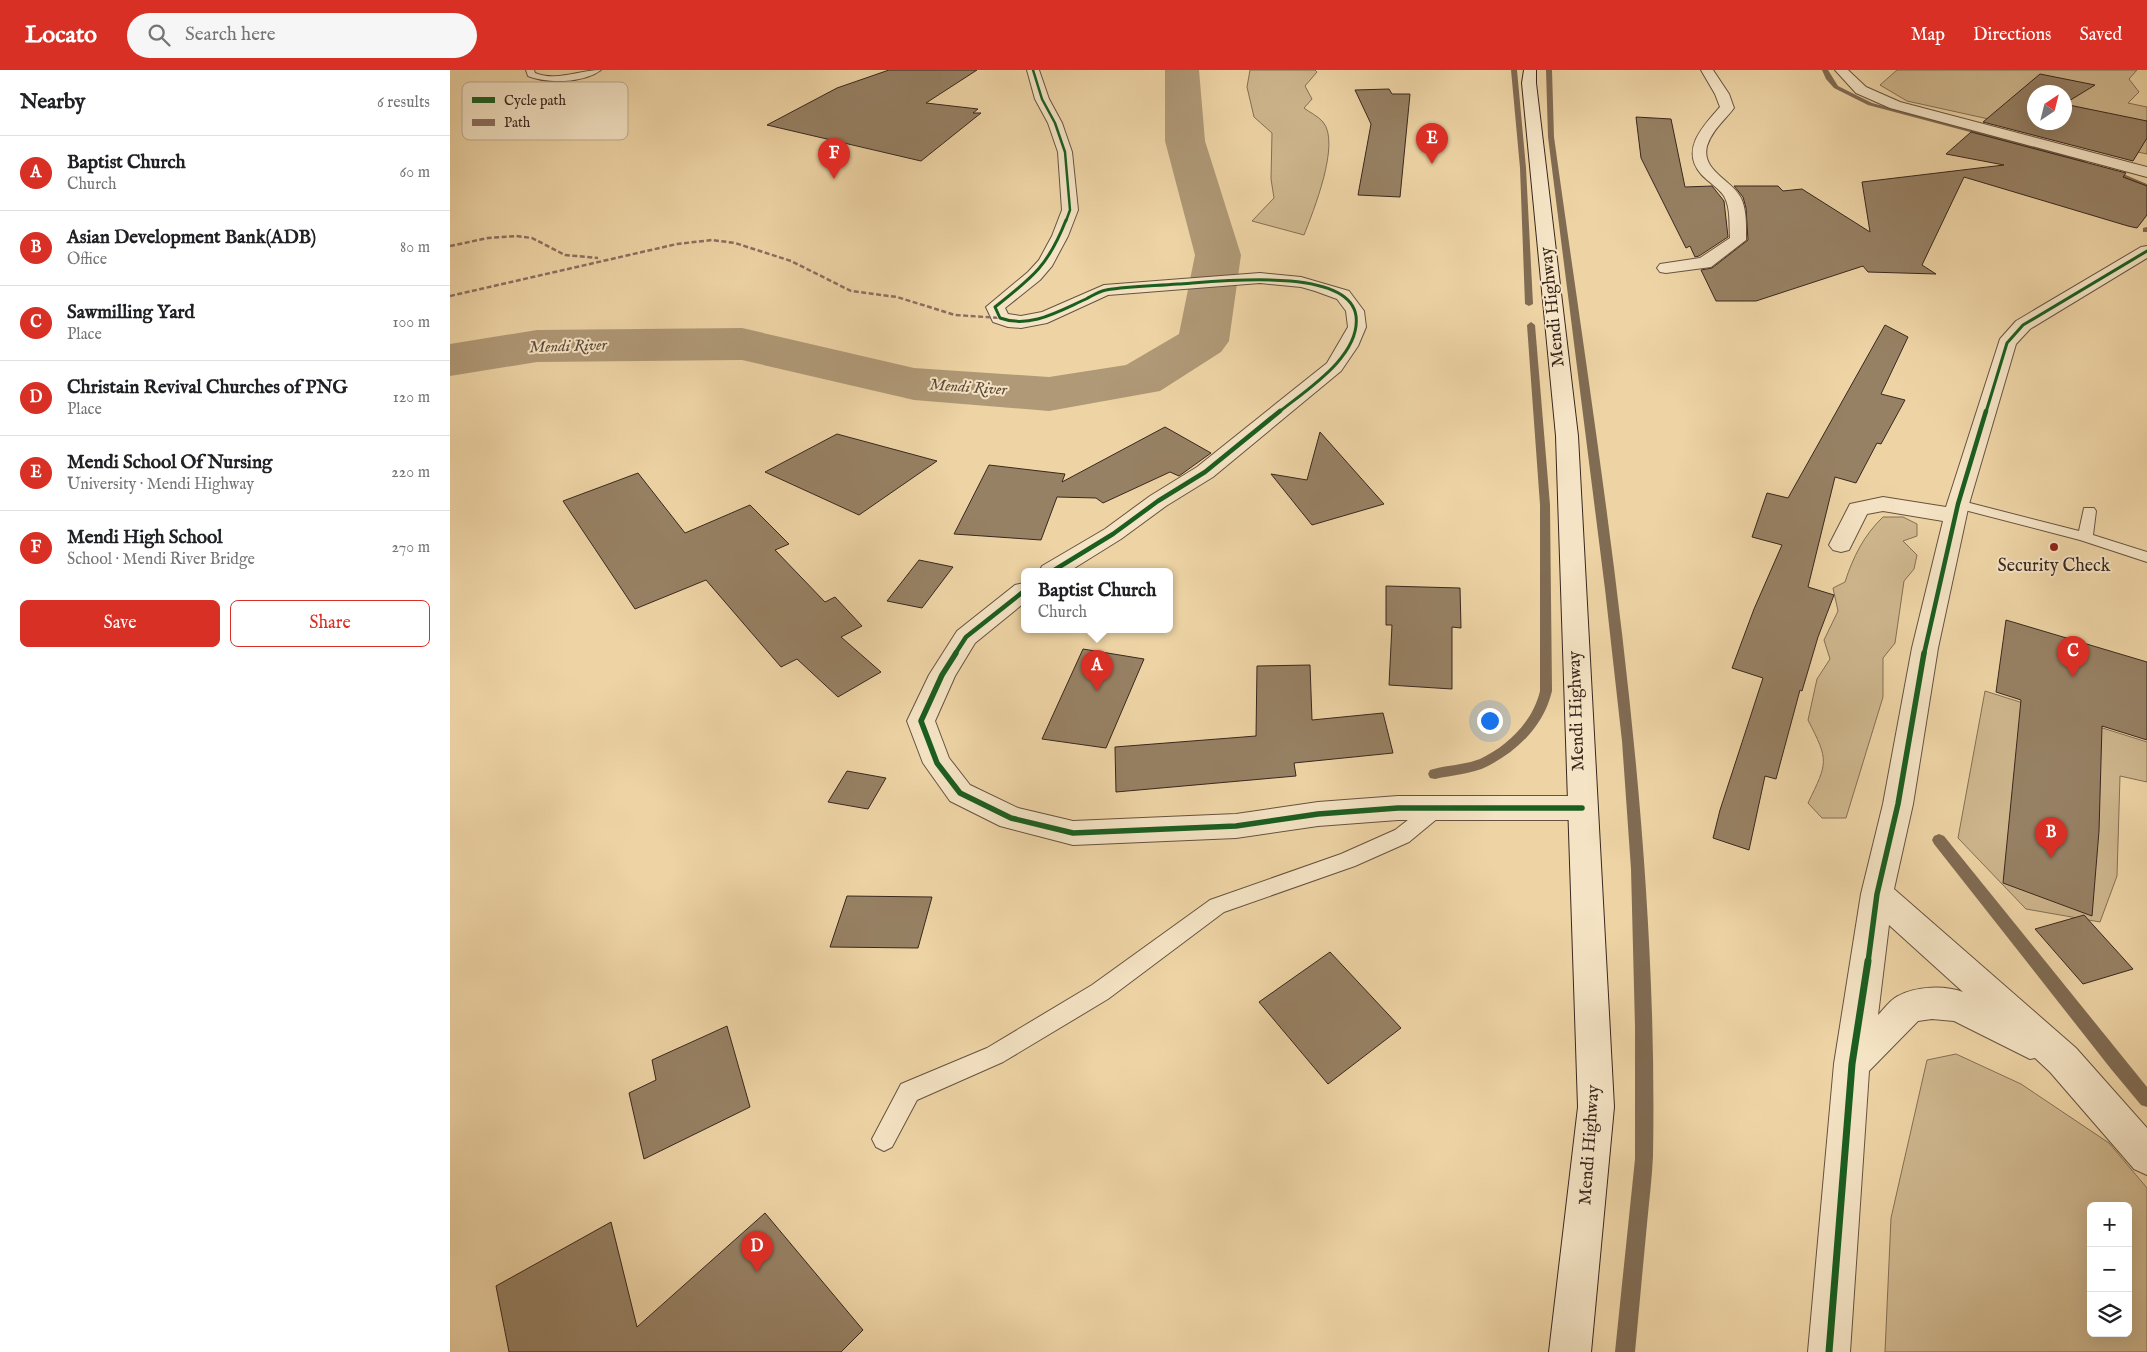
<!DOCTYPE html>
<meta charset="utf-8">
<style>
body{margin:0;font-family:"IM FELL English",serif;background:#f6f6f6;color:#202124}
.controls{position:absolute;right:15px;bottom:15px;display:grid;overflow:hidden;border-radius:8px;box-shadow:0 5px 20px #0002}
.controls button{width:45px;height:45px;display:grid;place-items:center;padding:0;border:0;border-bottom:1px solid #e0e0e0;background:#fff;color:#202124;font:25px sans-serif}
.compass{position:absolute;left:1577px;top:15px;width:45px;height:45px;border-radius:50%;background:#fff;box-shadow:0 5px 20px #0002;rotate:35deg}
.you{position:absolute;left:1039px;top:650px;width:18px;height:18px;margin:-12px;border:4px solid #fff;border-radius:50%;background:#1a73e8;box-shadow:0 0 0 8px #1a73e833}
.badge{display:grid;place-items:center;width:32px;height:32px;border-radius:50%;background:#d93025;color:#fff;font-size:16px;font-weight:700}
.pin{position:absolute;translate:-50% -41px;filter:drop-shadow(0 1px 2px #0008)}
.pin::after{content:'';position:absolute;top:26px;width:18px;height:15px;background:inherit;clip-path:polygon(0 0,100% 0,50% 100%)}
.popup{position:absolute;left:571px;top:498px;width:152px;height:65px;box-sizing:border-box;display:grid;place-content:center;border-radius:8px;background:#fff;filter:drop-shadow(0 1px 4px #0005);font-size:16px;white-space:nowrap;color:#757577}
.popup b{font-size:19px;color:#202124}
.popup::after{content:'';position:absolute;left:50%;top:100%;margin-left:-10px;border:10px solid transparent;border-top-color:#fff}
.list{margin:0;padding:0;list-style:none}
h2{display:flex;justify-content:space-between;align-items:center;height:65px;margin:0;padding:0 20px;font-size:21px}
h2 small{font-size:16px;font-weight:400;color:#757577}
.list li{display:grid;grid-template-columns:32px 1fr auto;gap:15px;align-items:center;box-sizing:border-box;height:75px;padding:0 20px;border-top:1px solid #e0e0e0}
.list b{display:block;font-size:19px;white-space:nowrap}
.list p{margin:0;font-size:16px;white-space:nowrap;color:#757577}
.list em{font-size:16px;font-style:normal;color:#757577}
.actions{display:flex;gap:10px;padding:15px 20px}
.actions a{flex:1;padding:11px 0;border:1px solid #d93025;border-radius:8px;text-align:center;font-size:18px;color:#d93025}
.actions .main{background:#d93025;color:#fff}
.icon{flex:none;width:28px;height:28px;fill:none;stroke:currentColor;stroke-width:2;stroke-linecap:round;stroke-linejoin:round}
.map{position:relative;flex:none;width:1697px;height:1282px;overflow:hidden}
header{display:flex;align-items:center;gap:30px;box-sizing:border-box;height:70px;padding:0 25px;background:#d93025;color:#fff}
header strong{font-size:24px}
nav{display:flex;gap:28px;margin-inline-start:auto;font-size:18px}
.search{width:350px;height:45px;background:#f6f6f6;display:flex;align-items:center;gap:12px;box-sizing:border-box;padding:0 18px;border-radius:28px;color:#757577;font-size:19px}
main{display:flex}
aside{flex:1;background:#fff}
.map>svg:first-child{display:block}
.green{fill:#cfb78e;stroke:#846f56;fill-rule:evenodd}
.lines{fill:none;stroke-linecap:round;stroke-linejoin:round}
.stream{fill:#806b53;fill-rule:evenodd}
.river{fill:#b09977;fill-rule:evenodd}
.building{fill:#978164;stroke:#39271e}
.lane-casing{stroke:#665240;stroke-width:2}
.street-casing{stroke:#665240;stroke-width:2}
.secondary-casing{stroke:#39271e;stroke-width:2}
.lane{fill:#f4e3c4;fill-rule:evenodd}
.street{fill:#f4e3c4;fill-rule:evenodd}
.secondary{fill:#f4e3c4;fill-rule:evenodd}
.quiet{stroke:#8d6e63;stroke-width:2.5;stroke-dasharray:5 2.5;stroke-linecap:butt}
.cycleway-far4-casing{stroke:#f4e3c4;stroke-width:4.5}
.cycleway-far3-casing{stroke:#f4e3c4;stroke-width:5}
.cycleway-far2-casing{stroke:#f4e3c4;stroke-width:7}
.cycleway-far1-casing{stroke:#f4e3c4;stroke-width:9}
.cycleway-casing{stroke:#f4e3c4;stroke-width:10}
.cycleway-far4{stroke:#1b5e20;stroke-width:2.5}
.cycleway-far3{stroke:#1b5e20;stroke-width:3}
.cycleway-far2{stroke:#1b5e20;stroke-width:4.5}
.cycleway-far1{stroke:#1b5e20;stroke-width:5.5}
.cycleway{stroke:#1b5e20;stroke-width:7}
.poi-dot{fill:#8f2418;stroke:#f4e3c4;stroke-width:2}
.labels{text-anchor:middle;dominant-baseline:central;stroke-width:4;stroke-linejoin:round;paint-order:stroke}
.far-water-label{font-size:16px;font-style:italic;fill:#5d4939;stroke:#f4e3c4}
.street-label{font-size:18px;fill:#39271e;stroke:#f4e3c4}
.poi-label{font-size:18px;fill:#39271e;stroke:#f4e3c4}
.key{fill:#f4e3c4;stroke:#bcab92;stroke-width:1}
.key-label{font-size:14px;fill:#39271e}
</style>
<header>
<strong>Locato</strong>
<div class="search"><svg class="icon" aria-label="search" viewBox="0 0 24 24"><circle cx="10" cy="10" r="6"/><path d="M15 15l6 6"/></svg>Search here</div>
<nav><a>Map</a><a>Directions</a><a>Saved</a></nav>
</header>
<main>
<aside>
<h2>Nearby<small>6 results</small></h2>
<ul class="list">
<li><span class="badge">A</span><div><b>Baptist Church</b><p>Church</p></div><em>60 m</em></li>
<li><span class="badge">B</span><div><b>Asian Development Bank(ADB)</b><p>Office</p></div><em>80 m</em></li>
<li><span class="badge">C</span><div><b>Sawmilling Yard</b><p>Place</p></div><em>100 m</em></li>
<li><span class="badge">D</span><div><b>Christain Revival Churches of PNG</b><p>Place</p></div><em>120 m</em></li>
<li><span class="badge">E</span><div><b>Mendi School Of Nursing</b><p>University · Mendi Highway</p></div><em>220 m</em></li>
<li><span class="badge">F</span><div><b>Mendi High School</b><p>School · Mendi River Bridge</p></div><em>270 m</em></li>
</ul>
<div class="actions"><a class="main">Save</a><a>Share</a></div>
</aside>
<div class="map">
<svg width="1697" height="1282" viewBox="0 0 1697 1282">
<rect width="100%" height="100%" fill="#eed4a5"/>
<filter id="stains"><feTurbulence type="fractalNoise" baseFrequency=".004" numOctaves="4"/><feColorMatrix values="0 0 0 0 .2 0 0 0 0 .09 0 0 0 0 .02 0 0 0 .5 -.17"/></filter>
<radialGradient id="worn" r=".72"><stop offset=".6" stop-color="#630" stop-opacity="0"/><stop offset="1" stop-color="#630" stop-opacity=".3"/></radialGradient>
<g class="green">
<path d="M800,0H865L867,2L855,16L862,29L854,38C859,42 868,46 873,52C891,73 863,142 854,165L802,151L824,128L821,109L822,63L804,47L797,17Z"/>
<path d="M1447,0H1687L1679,9L1689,22L1678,33L1697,37V84L1457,31L1430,15ZM1584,22H1614V52H1584Z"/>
<path d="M1433,447H1453L1467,454V466L1453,471L1467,485L1464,499L1454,511L1445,573L1433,588V627L1396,748H1372L1358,733C1378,692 1379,691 1358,650L1367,609L1380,589L1374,570L1388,541L1383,518L1395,512C1403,487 1414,465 1433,447Z"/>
<path d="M1535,621L1697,672V712L1670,706L1667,806L1650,852L1576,839L1508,768Z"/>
<path d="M1506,984L1571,1014L1659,1073L1697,1118V1282H1435L1441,1148L1477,990ZM1641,1136H1678V1263H1641Z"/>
</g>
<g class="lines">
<g class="stream">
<path d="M1061,0H1067L1076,98L1083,234L1079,236L1075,234L1070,98Z"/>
<path d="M1096,0H1102L1104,67C1151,405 1209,744 1203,1086C1202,1109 1199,1131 1197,1154C1193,1196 1189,1239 1185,1282H1165L1185,1089V957L1181,799L1172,671L1155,519L1098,67Z"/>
<path d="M1372,0H1378L1388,16L1422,33L1638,91L1633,92L1418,35L1384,18L1376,9Z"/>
<path d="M1659,98L1697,114V119L1657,101L1656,100Z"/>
<path d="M1697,157V162H1693V158Z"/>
<path d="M1081,252L1085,255L1100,435L1102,621C1094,655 1069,680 1038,696C1023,704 1002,705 985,709L980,708L978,704L980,700C996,695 1015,695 1030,689C1058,676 1083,651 1090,621V435L1077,255Z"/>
<path d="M1489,764L1494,766L1697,1017V1037L1691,1035L1661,999L1484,774L1482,770L1484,766Z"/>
</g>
<path class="river" d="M715,0H749L755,71L791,185L779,271L771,282L710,321L599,341L464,330L292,290L87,292L0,306V274L87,260L292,258L464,298L599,307L676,295L729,264L745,185L715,71Z"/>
</g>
<g class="building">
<path d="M439,0H527L476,33L528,39L523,43H531L471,91L317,55L387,18Z"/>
<path d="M1590,4L1645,15L1614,34V22H1584V52H1614V34L1697,51V68L1683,91L1533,52Z"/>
<path d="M939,19L942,24H960L950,127L908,125L921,54L905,20Z"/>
<path d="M1186,47L1221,49L1235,117L1262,116L1274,131L1278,167L1249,186L1245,187L1240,176L1236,178L1191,88Z"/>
<path d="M1521,62L1676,103L1673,107L1697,116V145L1687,158L1678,156L1514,107L1472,195L1486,204L1418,202L1413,196L1306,231H1266L1251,200L1262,198L1298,170L1296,138L1293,127L1284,116H1328L1333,121L1352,119L1420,162L1412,112L1554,95L1496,84Z"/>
<path d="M1435,255L1458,267L1431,324L1455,330L1431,374L1427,373L1406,413L1385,407L1358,517L1384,525L1368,567L1352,621L1350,620L1326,709L1315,706L1299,780L1263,768L1270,740L1313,608L1282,598L1304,539L1332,475L1302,467L1317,423L1338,428Z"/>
<path d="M715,357L761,383L729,406L720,402L653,433L646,428L607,427L591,470L504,464L539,395L615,404L612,412Z"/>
<path d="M870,362L934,434L862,455L821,404L857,410Z"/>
<path d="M387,364L487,391L409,445L315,402Z"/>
<path d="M188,403L235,463L300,435L339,474L325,480L375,532L385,527L412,556L391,567L431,602L388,627L347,589L331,597L256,510L185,539L113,431Z"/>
<path d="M469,490L503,497L472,538L437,531Z"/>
<path d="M936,516L1010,518L1011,558L1002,557V619L939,615L942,555H936Z"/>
<path d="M1556,550L1697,592V670L1652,656L1649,761L1642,846L1553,813L1571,630L1546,622Z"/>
<path d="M633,579L694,589L656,678L592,669Z"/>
<path d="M860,595L862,650L933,643L943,683L844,693L846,706L666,722L665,677L806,666L807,596Z"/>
<path d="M397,701L436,708L418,739L378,732Z"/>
<path d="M397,826L482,827L468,878L380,877Z"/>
<path d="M1634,845L1683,899L1633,914L1585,859Z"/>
<path d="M880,882L951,958L878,1014L809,932Z"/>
<path d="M277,956L300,1037L194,1089L179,1023L206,1010L202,990Z"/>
<path d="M315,1143L413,1260L391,1282H59L46,1216L161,1152L187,1257Z"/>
</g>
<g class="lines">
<g class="lane-casing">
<g id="lane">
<path d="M76,0H84L85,3C107,12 128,0 151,0C134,13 98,14 78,6Z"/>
<path d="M1508,430L1629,461L1634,438H1644L1646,441L1643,465L1697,482V492L1630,470L1503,437L1501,434L1503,431Z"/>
<path d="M987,731L994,733L996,738L994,743L959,772L905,796L774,842L658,929L553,992L467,1030L442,1077L434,1081L426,1077L422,1069L451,1014L537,978L642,915L760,830L891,784L945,760L980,733Z"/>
</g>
</g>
<g class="street-casing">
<g id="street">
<path d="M577,0H589L599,29L612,53L622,82L628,140L618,166L602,196L590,210L555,238L558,244L571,246L592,242L654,215L810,203L851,207L899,221L914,241L916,257L908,276L891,301L763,407L716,436L671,469L618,502H589L592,496L655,459L700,426L747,397L877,293L898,257L896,241L887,229L865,221L851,217L810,213L658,225L597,253L571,258L558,257L543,252L536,237L578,202L589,190L602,166L612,140L608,82L598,53L585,29Z"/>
<path d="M1251,0H1263L1279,24L1284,38C1275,50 1262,60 1257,76C1251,101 1281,109 1291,128C1297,141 1296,156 1296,170L1261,197L1216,203L1210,202L1207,198L1210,194L1250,188L1280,168C1279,155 1281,138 1274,126C1268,117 1258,112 1251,104C1230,80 1253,56 1270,37L1265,24Z"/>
<path d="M1385,0H1398L1416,17L1450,32L1697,97V107L1440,38L1406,23Z"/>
<path d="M1697,176V188L1580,259L1566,274L1519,434L1488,578L1463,734L1444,819L1626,978L1697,1058V1105L1684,1099L1600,1002L1585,988L1580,989L1504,951L1482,949L1468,951L1419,1001L1400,1282H1358L1384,994L1411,824L1433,734L1462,578L1493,451L1433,441L1417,444L1399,480L1391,482L1383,480L1379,475L1400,434L1433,427L1496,437L1550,269L1566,251L1691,177ZM1439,855L1513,922C1495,915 1466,916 1448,926C1440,930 1434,939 1428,945Z"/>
<path d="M574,513V533L525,573L505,606L485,651L499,688L520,715L568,738L623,751L786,744L868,732L948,726H1132L1143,730L1147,738L1143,746L1132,750H948L868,756L786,768L623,775L550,756L500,731L473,693L457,651L479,605L507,561L565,515Z"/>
</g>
</g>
<g class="secondary-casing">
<path id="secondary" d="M1074,0H1086V13L1128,366L1164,1037L1141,1282H1099L1128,1037L1106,366L1072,13Z"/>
</g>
<use href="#lane" class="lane"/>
<use href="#street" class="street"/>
<use href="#secondary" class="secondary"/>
<g class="quiet">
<path d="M0,176L38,168L66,166L82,168L115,185L148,188"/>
<path d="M0,226L227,174L262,170L285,173L341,191L401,221L447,227L505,245L550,248"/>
</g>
<g class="cycleway-far4-casing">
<path id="cycleway-far4" d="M583,0L592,29L605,53L615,82L620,140L616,151"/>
</g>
<g class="cycleway-far3-casing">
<g id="cycleway-far3">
<path d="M616,150C598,196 583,207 545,237L550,248C580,259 609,241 636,229C642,226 649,221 656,220C680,216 704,216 728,214C763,212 899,195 906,246C911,286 856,320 829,342"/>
<path d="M1536,342L1557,273L1573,255L1697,181"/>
</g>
</g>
<g class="cycleway-far2-casing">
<g id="cycleway-far2">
<path d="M601,502L663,464L708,431L755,402L830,341"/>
<path d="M505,584L516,567L574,521"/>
<path d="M1474,584L1508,434L1536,341"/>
</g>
</g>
<g class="cycleway-far1-casing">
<g id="cycleway-far1">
<path d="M506,583L492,605L471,651L487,693L510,723L561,748L623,763L786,756L868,744L948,738H1132"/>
<path d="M1418,892L1427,824L1448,734L1474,583"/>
</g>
</g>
<g class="cycleway-casing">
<path id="cycleway" d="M1379,1282L1402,994L1418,891"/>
</g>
<use href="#cycleway-far4" class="cycleway-far4"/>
<use href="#cycleway-far3" class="cycleway-far3"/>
<use href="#cycleway-far2" class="cycleway-far2"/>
<use href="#cycleway-far1" class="cycleway-far1"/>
<use href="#cycleway" class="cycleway"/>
</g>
<circle class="poi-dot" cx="1604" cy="477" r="5"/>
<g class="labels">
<g class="far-water-label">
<text transform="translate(118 277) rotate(-2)">Mendi River</text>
<text transform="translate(518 318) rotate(4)">Mendi River</text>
</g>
<g class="street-label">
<text transform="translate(1103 237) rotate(-96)">Mendi Highway</text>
<text transform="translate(1127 641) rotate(-92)">Mendi Highway</text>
<text transform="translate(1140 1075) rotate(-86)">Mendi Highway</text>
</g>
<g class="poi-label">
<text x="1604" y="496">Security Check</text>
</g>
</g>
<rect x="12" y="12" width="166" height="58" rx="8" class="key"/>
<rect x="22" y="27" width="23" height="6" fill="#1b5e20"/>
<rect x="22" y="49" width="23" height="7" fill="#8d6e63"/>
<g class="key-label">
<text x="54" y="35">Cycle path</text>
<text x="54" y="57">Path</text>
</g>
<rect width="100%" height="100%" filter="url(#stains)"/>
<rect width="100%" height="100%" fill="url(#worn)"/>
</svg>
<div class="controls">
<button>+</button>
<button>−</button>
<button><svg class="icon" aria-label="layers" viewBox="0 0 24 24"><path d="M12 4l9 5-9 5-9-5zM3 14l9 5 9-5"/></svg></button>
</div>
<svg class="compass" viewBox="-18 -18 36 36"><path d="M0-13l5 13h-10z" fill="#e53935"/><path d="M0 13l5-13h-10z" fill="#757577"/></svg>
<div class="you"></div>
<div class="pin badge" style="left:647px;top:621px">A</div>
<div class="popup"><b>Baptist Church</b>Church</div>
<div class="pin badge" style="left:1601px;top:788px">B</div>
<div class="pin badge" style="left:1623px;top:607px">C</div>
<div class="pin badge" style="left:307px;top:1202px">D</div>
<div class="pin badge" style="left:982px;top:94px">E</div>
<div class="pin badge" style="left:384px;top:109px">F</div>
</div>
</main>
